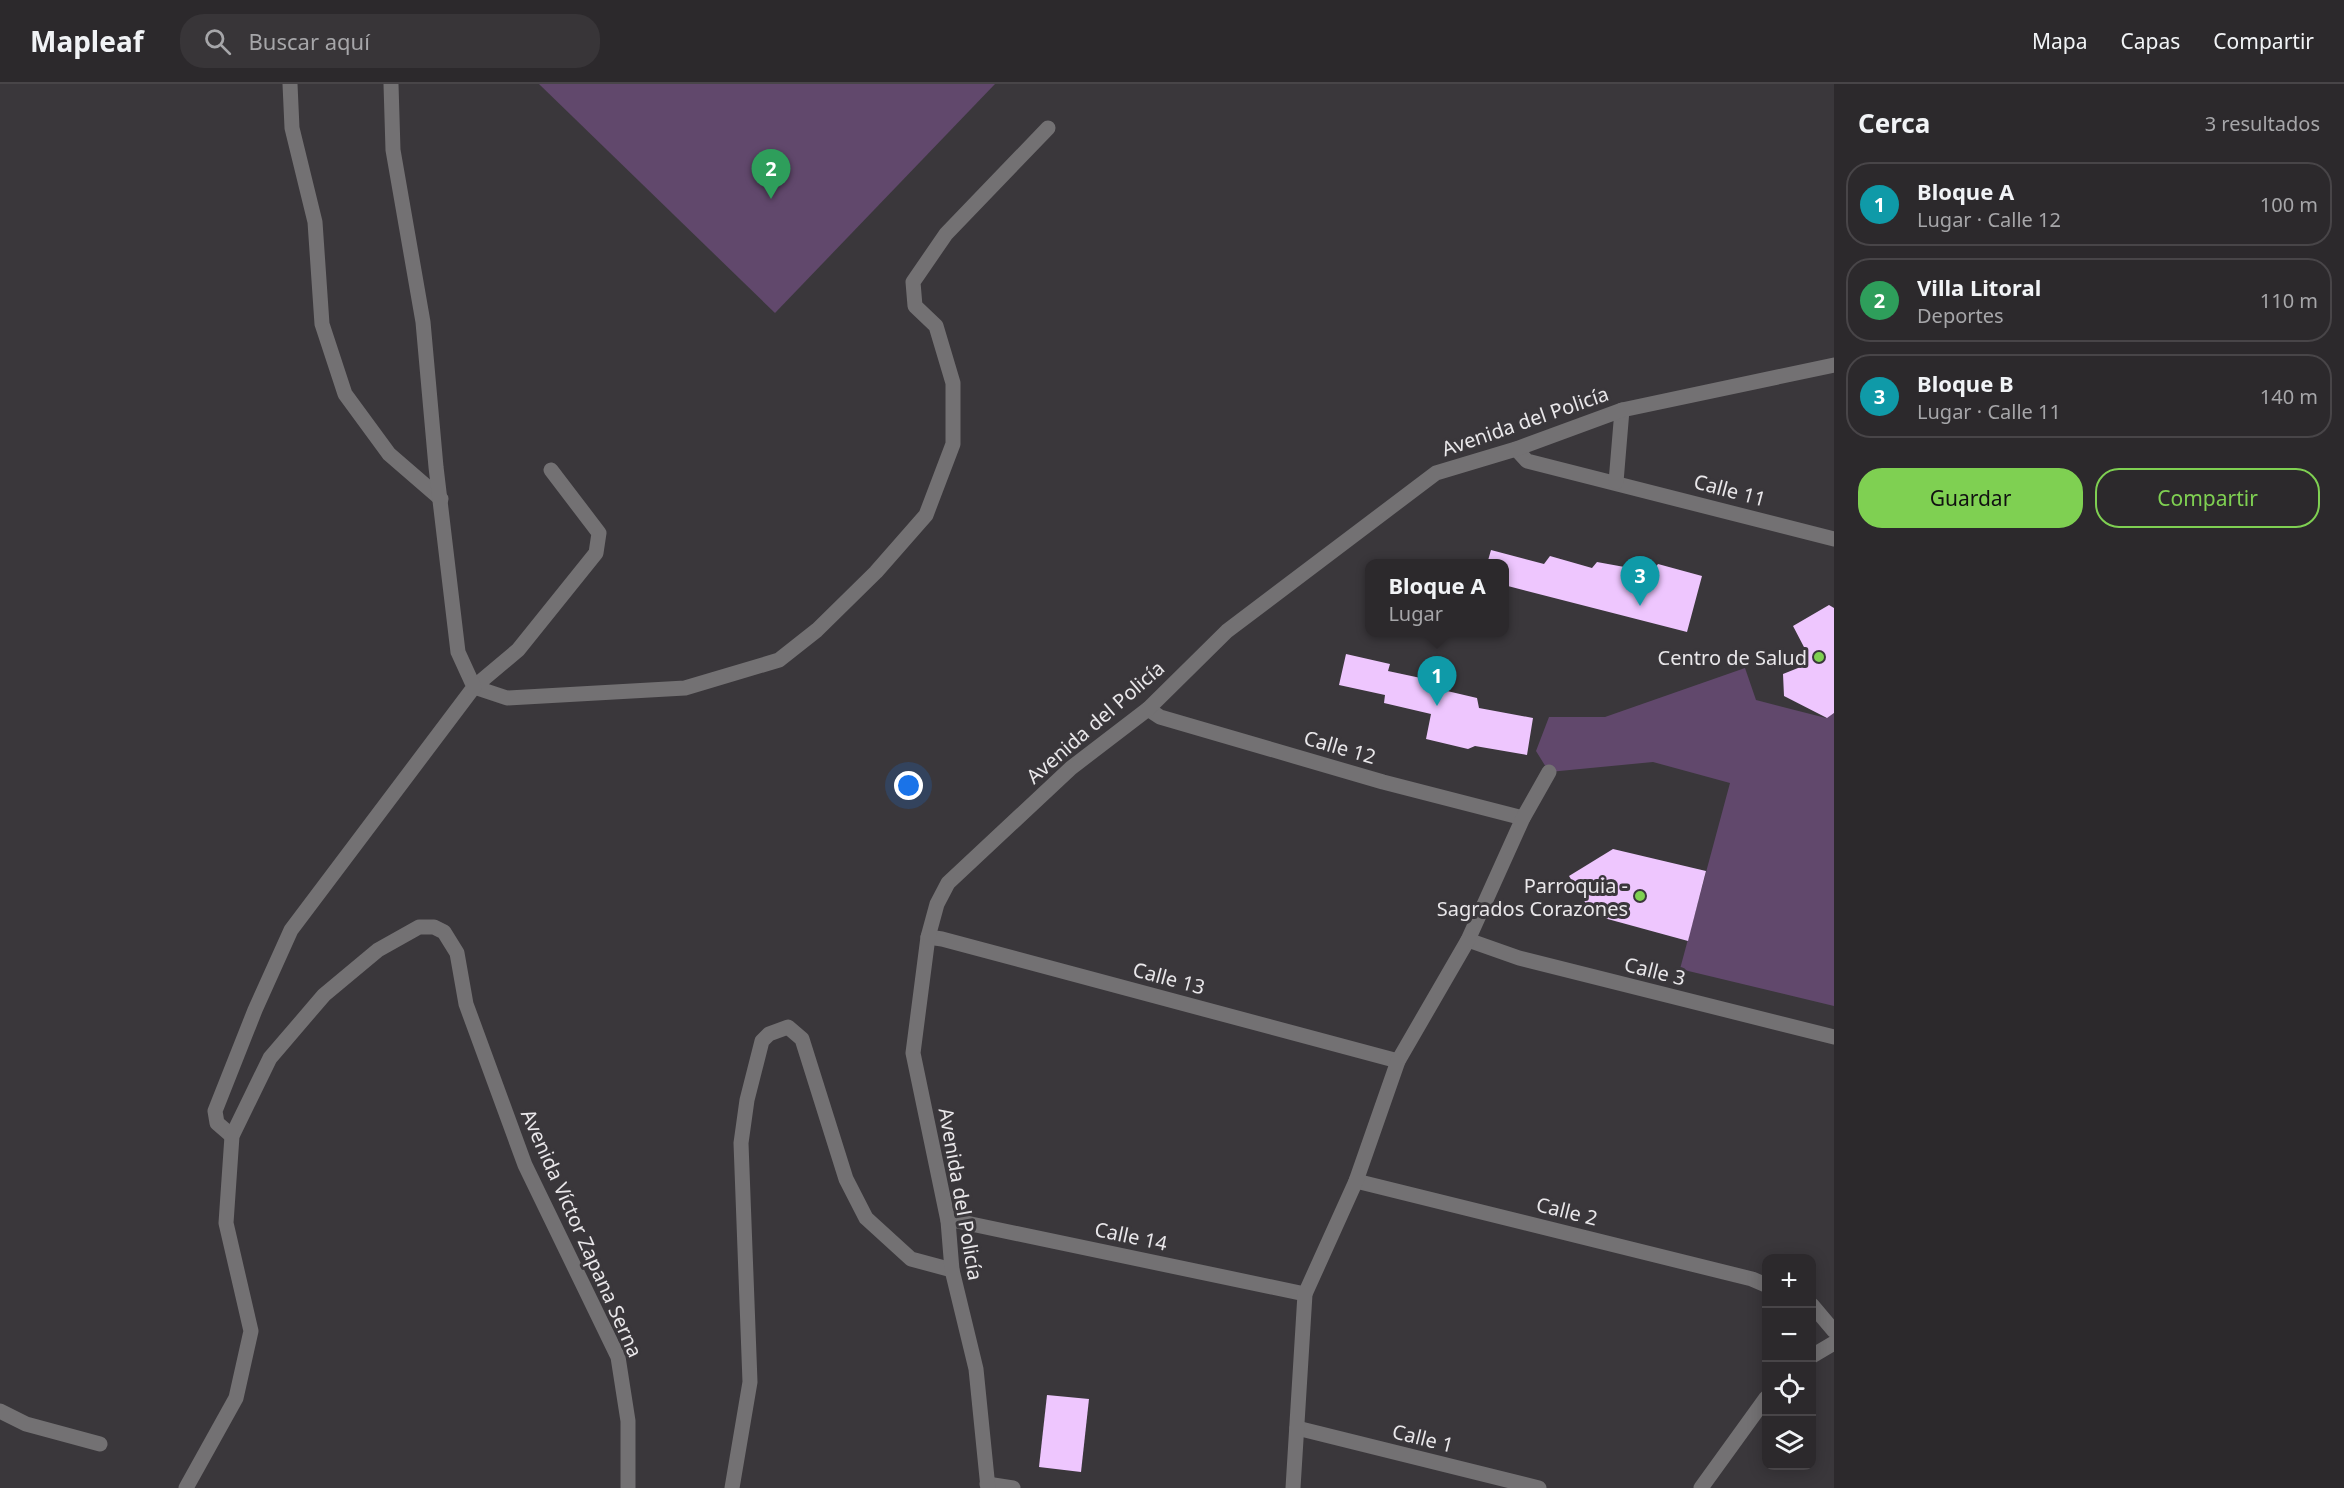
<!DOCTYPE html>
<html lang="es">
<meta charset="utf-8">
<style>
body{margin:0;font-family:"Noto Sans",sans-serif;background:#383538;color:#f1f3f6}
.controls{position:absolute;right:18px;bottom:18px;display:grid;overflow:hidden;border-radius:12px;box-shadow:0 3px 15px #0003}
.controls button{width:54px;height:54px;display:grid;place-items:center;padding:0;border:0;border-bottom:2px solid #484548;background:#2c292c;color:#f1f3f6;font:30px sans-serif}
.you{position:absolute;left:909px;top:702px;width:21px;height:21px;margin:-15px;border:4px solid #fff;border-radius:50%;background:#1a73e8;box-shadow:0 0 0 9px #1a73e833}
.badge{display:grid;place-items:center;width:39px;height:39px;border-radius:50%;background:#7fd052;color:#fff;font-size:20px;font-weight:700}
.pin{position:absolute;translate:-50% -50px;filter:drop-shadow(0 2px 3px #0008)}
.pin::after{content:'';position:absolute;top:32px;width:21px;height:18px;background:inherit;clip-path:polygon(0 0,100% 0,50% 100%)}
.popup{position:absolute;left:1365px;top:475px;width:144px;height:78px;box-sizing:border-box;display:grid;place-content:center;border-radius:12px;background:#2c292c;filter:drop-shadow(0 2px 4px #0005);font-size:20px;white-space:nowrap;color:#a6a6a9}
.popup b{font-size:22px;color:#f1f3f6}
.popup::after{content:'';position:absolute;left:50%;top:100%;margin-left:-12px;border:12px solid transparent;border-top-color:#2c292c}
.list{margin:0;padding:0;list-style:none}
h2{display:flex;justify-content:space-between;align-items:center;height:78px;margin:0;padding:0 24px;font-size:26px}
h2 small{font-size:20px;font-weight:400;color:#a6a6a9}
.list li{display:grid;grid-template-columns:39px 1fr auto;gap:18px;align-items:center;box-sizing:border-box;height:84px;margin:0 12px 12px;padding:0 12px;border:2px solid #484548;border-radius:24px}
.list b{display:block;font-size:22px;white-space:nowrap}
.list p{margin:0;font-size:20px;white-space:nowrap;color:#a6a6a9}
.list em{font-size:20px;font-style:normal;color:#a6a6a9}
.actions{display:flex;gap:12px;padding:18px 24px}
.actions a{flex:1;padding:14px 0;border:2px solid #7fd052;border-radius:24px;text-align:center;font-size:21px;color:#7fd052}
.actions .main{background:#7fd052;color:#111}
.icon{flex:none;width:33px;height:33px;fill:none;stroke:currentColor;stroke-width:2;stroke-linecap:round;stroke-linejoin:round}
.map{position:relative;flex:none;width:1834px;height:1404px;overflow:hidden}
header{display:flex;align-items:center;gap:36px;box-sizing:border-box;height:84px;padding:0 30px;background:#2c292c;border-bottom:2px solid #484548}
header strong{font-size:28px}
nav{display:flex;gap:33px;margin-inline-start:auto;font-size:21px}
.search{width:420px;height:54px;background:#383538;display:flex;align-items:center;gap:15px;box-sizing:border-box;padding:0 21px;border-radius:24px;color:#a6a6a9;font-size:22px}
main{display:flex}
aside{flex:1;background:#2c292c}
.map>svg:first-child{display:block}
.green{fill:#61486c}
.building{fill:#eec6fe}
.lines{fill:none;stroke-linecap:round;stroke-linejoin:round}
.minor{stroke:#737173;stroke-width:15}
.poi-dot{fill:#7fd052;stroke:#3a373b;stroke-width:2}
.labels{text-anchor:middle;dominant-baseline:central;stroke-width:6;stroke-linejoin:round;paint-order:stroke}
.street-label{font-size:20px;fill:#e9e7ea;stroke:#3a373b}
.poi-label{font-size:20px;fill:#e9e7ea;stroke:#3a373b;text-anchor:end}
</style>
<header>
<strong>Mapleaf</strong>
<div class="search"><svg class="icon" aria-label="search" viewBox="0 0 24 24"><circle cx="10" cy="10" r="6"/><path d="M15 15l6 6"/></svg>Buscar aquí</div>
<nav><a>Mapa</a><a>Capas</a><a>Compartir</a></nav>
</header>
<main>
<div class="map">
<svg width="1834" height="1404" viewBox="0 0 1834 1404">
<rect width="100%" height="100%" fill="#3a373b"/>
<g class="green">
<path d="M539,0H995L775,229Z"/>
<path d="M1745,584L1756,616L1826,634L1834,629V922L1680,885L1730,699L1653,678L1549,688L1536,667L1549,633H1605Z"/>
</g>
<g class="building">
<path d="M1491,466L1544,480L1550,472L1592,484L1597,478L1652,488L1658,480L1702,492L1687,548L1504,501V480H1487Z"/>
<path d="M1829,521L1834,524V629L1827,634L1784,612L1783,590L1803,582L1805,565L1793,542Z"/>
<path d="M1346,570L1390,580L1388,587L1430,596V603L1477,614L1479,624L1533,634L1527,671L1475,662L1468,665L1426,655L1431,630L1384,619L1385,611L1339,601Z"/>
<path d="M1613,765L1706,787L1688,857L1593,831L1569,792Z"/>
<path d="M1047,1311L1089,1315L1081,1388L1039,1383Z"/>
</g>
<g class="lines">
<g class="minor">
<path d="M290,0L292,44L315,138L322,240L345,310L389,370L441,415"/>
<path d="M1516,365L1527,377L1834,455"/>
<path d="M551,386L599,449L596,469L518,566L474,603L507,614L685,604L779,576L817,546L876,488L926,431L953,360V299L936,242L915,222L913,198L946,150L1048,44"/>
<path d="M1616,398L1622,326"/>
<path d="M1148,625L1160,633L1383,698L1523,734"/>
<path d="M928,853L942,855L1398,977"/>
<path d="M1468,856L1519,874L1834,953"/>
<path d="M232,1052L217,1039L215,1027L255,926L291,846L474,603L458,568L436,383L423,238L393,66L391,0"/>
<path d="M1356,1097L1752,1195L1766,1201"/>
<path d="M948,1137H957L1305,1210"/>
<path d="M1812,1221L1834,1247"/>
<path d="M1812,1272L1834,1259"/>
<path d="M0,1327L26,1340L100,1360"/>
<path d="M1297,1344L1539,1404"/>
<path d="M987,1400L1013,1404"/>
<path d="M186,1404L236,1314L251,1247L226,1139L232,1052L270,974L324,911L378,866L419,843H434L444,848L457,869L466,920L525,1081L618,1273L628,1337V1404"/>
<path d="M732,1404L750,1298L741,1059L747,1016L762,957L769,950L788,943L802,955L846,1095L866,1134L911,1175L952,1186"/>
<path d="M988,1404L976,1285L952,1186L948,1137L913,969L928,853L937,820L948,799L1071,684L1148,625L1227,547L1436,389L1516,365L1622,326L1834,281"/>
<path d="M1293,1404L1305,1210L1356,1097L1398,977L1468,856L1523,734L1549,688"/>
<path d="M1701,1404L1766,1314"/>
</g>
</g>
<g class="poi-dot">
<circle cx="1819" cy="573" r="6"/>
<circle cx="1640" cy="812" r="6"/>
</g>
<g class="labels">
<g class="street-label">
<text transform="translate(1525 337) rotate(-19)">Avenida del Policía</text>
<text transform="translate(1730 406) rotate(15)">Calle 11</text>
<text transform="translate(1095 638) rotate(-41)">Avenida del Policía</text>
<text transform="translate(1340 663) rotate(16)">Calle 12</text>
<text transform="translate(1655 887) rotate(14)">Calle 3</text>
<text transform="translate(1169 894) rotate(15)">Calle 13</text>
<text transform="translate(961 1110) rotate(80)">Avenida del Policía</text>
<text transform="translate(1567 1127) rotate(14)">Calle 2</text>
<text transform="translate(582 1149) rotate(66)">Avenida Víctor Zapana Serna</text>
<text transform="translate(1131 1152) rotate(12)">Calle 14</text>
<text transform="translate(1423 1354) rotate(14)">Calle 1</text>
</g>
<g class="poi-label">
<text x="1807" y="573">Centro de Salud</text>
<text x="1628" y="801">Parroquia -<tspan x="1628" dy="23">Sagrados Corazones</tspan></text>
</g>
</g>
</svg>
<div class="controls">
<button>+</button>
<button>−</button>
<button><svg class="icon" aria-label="locate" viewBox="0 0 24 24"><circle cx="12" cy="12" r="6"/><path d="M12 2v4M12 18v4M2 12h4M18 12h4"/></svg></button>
<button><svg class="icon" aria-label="layers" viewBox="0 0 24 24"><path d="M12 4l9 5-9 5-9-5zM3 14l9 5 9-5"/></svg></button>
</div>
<div class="you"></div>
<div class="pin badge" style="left:1437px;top:622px;background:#0f9aa8">1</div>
<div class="popup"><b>Bloque A</b>Lugar</div>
<div class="pin badge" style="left:771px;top:115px;background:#2e9e5b">2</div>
<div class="pin badge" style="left:1640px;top:522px;background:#0f9aa8">3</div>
</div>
<aside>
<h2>Cerca<small>3 resultados</small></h2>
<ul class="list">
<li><span class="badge" style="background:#0f9aa8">1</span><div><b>Bloque A</b><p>Lugar · Calle 12</p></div><em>100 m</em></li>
<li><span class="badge" style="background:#2e9e5b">2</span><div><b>Villa Litoral</b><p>Deportes</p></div><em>110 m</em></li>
<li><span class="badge" style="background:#0f9aa8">3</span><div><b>Bloque B</b><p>Lugar · Calle 11</p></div><em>140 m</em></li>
</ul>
<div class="actions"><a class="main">Guardar</a><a>Compartir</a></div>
</aside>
</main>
